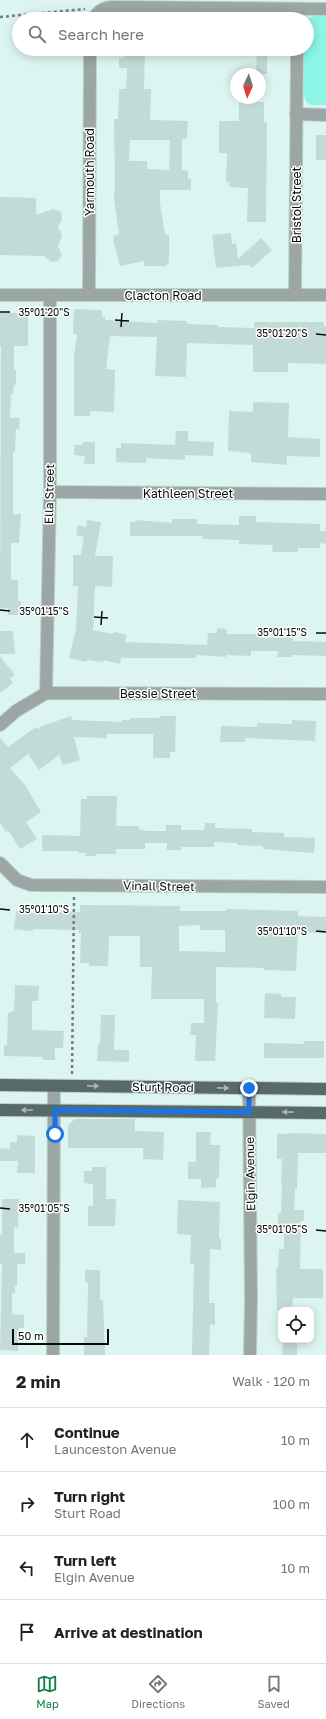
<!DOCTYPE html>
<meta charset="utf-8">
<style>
body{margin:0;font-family:"Golos Text",sans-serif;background:#f6f6f6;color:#222}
.controls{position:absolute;right:12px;bottom:12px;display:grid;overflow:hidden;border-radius:8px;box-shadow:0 2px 10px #0003}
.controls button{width:36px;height:36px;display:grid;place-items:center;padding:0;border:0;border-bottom:1px solid #e0e0e0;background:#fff;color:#222;font:20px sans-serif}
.compass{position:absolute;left:230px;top:68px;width:36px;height:36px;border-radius:50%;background:#fff;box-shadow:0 2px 10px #0003;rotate:184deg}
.scale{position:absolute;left:12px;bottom:10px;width:97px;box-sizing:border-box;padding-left:4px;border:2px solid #050d0c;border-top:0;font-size:11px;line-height:14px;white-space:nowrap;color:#050d0c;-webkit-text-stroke:3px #fff;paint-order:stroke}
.stop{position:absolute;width:12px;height:12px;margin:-9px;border:3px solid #1a73e8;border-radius:50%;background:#fff}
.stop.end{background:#1a73e8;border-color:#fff;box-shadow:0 1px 4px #0008}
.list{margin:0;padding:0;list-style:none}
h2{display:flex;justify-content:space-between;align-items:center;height:52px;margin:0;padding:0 16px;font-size:17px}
h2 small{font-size:13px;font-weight:400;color:#767676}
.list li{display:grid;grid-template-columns:26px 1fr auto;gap:12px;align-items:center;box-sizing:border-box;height:64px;padding:0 16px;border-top:1px solid #e0e0e0}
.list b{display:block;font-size:15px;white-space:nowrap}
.list p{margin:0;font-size:13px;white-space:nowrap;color:#767676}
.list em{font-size:13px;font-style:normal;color:#767676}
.icon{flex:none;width:22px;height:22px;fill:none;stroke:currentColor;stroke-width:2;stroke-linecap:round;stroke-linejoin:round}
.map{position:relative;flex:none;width:326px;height:1355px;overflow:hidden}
.search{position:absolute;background:#fff;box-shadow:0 2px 10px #0003;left:12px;right:12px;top:12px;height:44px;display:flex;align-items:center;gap:10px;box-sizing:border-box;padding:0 14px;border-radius:22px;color:#767676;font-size:15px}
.sheet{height:308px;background:#fff}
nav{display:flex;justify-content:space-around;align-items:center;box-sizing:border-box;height:56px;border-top:1px solid #e0e0e0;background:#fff;font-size:11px;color:#767676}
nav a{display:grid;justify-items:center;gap:2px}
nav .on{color:#0b8043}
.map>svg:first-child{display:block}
.green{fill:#8bf5e6}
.building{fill:#c3dbd7;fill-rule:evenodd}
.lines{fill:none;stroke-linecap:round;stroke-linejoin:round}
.minor-casing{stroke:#bad0cc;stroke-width:14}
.major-casing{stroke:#bad0cc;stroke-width:14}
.path{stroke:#70807e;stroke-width:2.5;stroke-dasharray:3 3;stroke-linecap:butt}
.minor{stroke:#9ca6a4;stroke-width:12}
.major{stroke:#586a67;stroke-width:12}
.oneway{fill:#acb4b3}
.route{stroke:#1a73e8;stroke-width:5}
.ticks{fill:none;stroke:#050d0c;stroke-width:1.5}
.labels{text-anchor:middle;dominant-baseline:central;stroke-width:3;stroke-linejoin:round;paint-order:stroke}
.street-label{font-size:12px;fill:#050d0c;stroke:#fff}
.ticks-label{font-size:10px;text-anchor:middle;fill:#050d0c;stroke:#fff;stroke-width:3;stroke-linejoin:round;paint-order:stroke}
</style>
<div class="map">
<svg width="326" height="1355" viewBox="0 0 326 1355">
<rect width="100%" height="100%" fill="#ddf5f1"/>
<path class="green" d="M316,15H326V105H311L306,102L304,95V49H307V20L309,18Z"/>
<g class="building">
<path d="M122,49H145L144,89H151L150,120L188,121L187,139H182V170L188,171V179H191V190H160V203L165,235H169V263H167V266H144V261L120,266L113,240H114L113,236L119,234L114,199V191H115L114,119H118L119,89H126L127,68H119V58H125ZM130,140H170L169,170L147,169V161H129Z"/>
<path d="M257,49H267V74H256Z"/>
<path d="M239,101L264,102V122H267L266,222H247L248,188L229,187V182H226L227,153H219V121H239Z"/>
<rect x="316" y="135" width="10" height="25"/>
<path d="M0,197L36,198V215L53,209L61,212L62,220L58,227L62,235L58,246L62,255L58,261L51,262L44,256L0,255Z"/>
<path d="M231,233L232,244L236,243L238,259L261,238L272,250L252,268L249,265L216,268L212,235Z"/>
<path d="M74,309L102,310V317H105V320L157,323V320L187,321V324L218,325V327L254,328V322H324V326H326V364L288,363V372H253V345L187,343L186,377L155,376L157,337L110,336L106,369L115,370L114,412L90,411V416H74V356L77,334H73Z"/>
<path d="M0,313H28V346H14V370H16V385H14L13,394H11L10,418H20L19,429H16L15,452H13V514H21L19,543H11V580H18V601H21V615H8V608H0L1,346H0Z"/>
<path d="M253,402L289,403L288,437L320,439V457L287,456V465L276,464L251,462V453L228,451L229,411L253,412Z"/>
<path d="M176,431H188V441L214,442L213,456L185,455V460L146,458V463L116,462V448H121V443L175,445Z"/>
<path d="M83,442H95V464H84L85,456L74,455V445H83Z"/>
<path d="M239,516H256V522L320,524V531H326V544L320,543V548H298V552H272L273,545L239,544V540L203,539V536H130V522H136V520L172,523V519H197V524L239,525Z"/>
<path d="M87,520L101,522L95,556H113L112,587L95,586L93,630L113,634L114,632L127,635L125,642L207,645L208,633H217V628L227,629V634H259V638H279V633L293,634V641L326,642V656L292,655V657H277L278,651H251V656L226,655V657L196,655V658H121L120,664L104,660L103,662L86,660V662L69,658L76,630L78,586H73V555H81L84,537L76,535L78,525L86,527Z"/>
<path d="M0,631H13L15,654H0Z"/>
<path d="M0,656L15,675L10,678L13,683L0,693Z"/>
<path d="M71,716L72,720L122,722V720H130V718H159L160,716H176L175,752H170V758H153V734H107V738L74,737L80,760L63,765L59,755L39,770L28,754L10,768L25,785L41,812L26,822L37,839L20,849L8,830L6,832L0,822V738L8,747L36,727L38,729L42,726Z"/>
<path d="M292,720L316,721L315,741L245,738V742H220L221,726L257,727V723L292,724Z"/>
<path d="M87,796H117L116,826H139V829L145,830V831H166V825H181V830H204L205,823H215V828L252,829V832L284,833V837L315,838L314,853L263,849V846L237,845V843L214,842V847H181V850H167V843H145V849H116V854H96V856H86V853H79V851H42V835L80,836L81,799H87Z"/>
<path d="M80,905L180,906V911H226V909L298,911V916L326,917V933L298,932L296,971L264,970V968L216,967V1003H218L215,1061H195L196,1035H190L191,1023H204V999H151L152,967H140V936H109L108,966H89V963H80L81,933H79V930L33,929V931L14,929L16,911L41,914V913L80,912ZM200,925V930H225V952L179,951V926Z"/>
<path d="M15,985L39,986L38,1001H32V1030L64,1031L63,1048H55V1060H43V1057L4,1056V1045H7L8,1013L14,1011Z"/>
<path d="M265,993L281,994V997H296L295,1019L264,1018Z"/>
<path d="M101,1015H115L114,1050H129V1062L97,1061L98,1044H100Z"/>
<path d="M304,1041H324V1058H264V1043L304,1044Z"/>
<path d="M75,1119H135V1131L164,1132L163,1160L143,1159V1148H68V1125Z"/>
<path d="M196,1132H211L210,1145H220L219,1178H216V1187L201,1188V1179H188V1162H196Z"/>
<path d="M287,1133L326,1134V1153H298L297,1189H295L294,1210H304V1221H301L300,1269H323V1298H293L292,1310H277L276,1268H278L279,1249H284V1229H278V1213H281L282,1183H281L282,1159H277V1134H287Z"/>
<path d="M17,1135L35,1136V1173H17L18,1161H0V1148L10,1149V1142H17Z"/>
<path d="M92,1167H106V1199H116L115,1226H88V1206H93V1184L84,1183V1171H92Z"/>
<path d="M2,1199H19L18,1228L14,1227V1253H25V1264H17V1286H15V1293H12V1314L24,1315V1328H19L18,1351L0,1350L2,1264H0V1235H2Z"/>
<path d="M178,1200L220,1202L219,1239H221V1250L210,1249L209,1303H215V1325L210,1324L209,1355H192L194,1264H190L191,1235L177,1234Z"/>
<path d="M85,1270H100V1300H103L105,1355H84V1337H87L88,1282H85Z"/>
<path d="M283,1340H297V1355H282Z"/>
</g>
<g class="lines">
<g class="minor-casing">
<g id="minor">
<path d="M93,19C98,11 104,7 113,7L326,9"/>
<path d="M296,114L326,115"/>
<path d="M0,295H326"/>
<path d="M89,295L90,49"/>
<path d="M295,295L297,49"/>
<path d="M50,492L326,494"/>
<path d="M46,693L50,492V295"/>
<path d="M0,725L16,711L46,693L326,694"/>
<path d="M0,863L17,880L31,885L326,887"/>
<path d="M249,1088L251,1299L250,1355"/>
<path d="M53,1355L54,1086"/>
</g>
</g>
<g class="major-casing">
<g id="major">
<path d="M0,1085L326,1089"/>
<path d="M0,1110L326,1113"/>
</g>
</g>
<g class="path">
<path d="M0,17L85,9"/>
<path d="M72,1074L74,897"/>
</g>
<use href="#minor" class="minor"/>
<use href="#major" class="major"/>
</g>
<defs><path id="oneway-solid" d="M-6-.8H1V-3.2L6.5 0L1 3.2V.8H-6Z"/></defs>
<g class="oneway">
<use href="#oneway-solid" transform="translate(93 1086) rotate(1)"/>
<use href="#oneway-solid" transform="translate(223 1088) rotate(1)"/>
<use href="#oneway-solid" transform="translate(27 1110) rotate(-180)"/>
<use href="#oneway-solid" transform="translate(288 1112) rotate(-179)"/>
</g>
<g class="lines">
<path class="route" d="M55,1134V1110L249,1112V1088"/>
</g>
<path class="ticks" d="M0,312H10M115,320L129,321M121,327L122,313M316,334L326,335M0,610L10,611M94,617L108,618M101,625L102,611M316,633H326M0,909L10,910M316,931L326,932M0,1208L10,1209M316,1230L326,1231"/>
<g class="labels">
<g class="street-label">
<text transform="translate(89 172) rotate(-90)">Yarmouth Road</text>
<text transform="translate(296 205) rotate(-90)">Bristol Street</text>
<text x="163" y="295">Clacton Road</text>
<text x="188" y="493">Kathleen Street</text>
<text transform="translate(49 494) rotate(-89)">Ella Street</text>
<text x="158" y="693">Bessie Street</text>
<text transform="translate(159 886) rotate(1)">Vinall Street</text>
<text transform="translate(163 1087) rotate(1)">Sturt Road</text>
<text transform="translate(250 1174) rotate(-91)">Elgin Avenue</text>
</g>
</g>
<g class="ticks-label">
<text x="44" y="316">35°01'20"S</text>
<text x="282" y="337">35°01'20"S</text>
<text x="44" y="615">35°01'15"S</text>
<text x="282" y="636">35°01'15"S</text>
<text x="44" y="913">35°01'10"S</text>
<text x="282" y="935">35°01'10"S</text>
<text x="44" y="1212">35°01'05"S</text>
<text x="282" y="1233">35°01'05"S</text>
</g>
</svg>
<div class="controls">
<button><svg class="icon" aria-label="locate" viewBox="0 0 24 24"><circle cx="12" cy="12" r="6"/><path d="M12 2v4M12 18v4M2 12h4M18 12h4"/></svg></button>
</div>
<svg class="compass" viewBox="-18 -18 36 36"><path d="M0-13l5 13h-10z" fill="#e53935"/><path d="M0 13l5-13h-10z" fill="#767676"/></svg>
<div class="scale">50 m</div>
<div class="stop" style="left:55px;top:1134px"></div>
<div class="stop end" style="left:249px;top:1088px"></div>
<div class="search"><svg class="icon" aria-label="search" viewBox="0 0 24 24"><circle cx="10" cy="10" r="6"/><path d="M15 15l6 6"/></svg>Search here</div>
</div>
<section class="sheet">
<h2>2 min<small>Walk · 120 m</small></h2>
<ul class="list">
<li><svg class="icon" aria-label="ahead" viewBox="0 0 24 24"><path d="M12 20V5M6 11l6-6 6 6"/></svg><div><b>Continue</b><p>Launceston Avenue</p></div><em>10 m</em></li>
<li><svg class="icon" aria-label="right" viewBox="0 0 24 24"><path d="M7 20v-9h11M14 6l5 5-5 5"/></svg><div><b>Turn right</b><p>Sturt Road</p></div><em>100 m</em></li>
<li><svg class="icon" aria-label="left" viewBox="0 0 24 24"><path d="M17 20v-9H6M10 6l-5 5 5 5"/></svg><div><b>Turn left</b><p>Elgin Avenue</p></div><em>10 m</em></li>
<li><svg class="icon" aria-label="arrive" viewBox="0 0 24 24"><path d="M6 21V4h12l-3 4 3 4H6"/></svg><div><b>Arrive at destination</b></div></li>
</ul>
</section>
<nav>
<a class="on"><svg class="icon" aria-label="map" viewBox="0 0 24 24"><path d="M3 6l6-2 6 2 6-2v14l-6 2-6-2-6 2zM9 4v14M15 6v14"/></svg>Map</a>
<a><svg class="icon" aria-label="directions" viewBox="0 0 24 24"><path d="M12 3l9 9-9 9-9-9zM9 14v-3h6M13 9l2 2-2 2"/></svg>Directions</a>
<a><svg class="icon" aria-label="saved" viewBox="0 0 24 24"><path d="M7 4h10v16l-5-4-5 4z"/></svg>Saved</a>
</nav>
